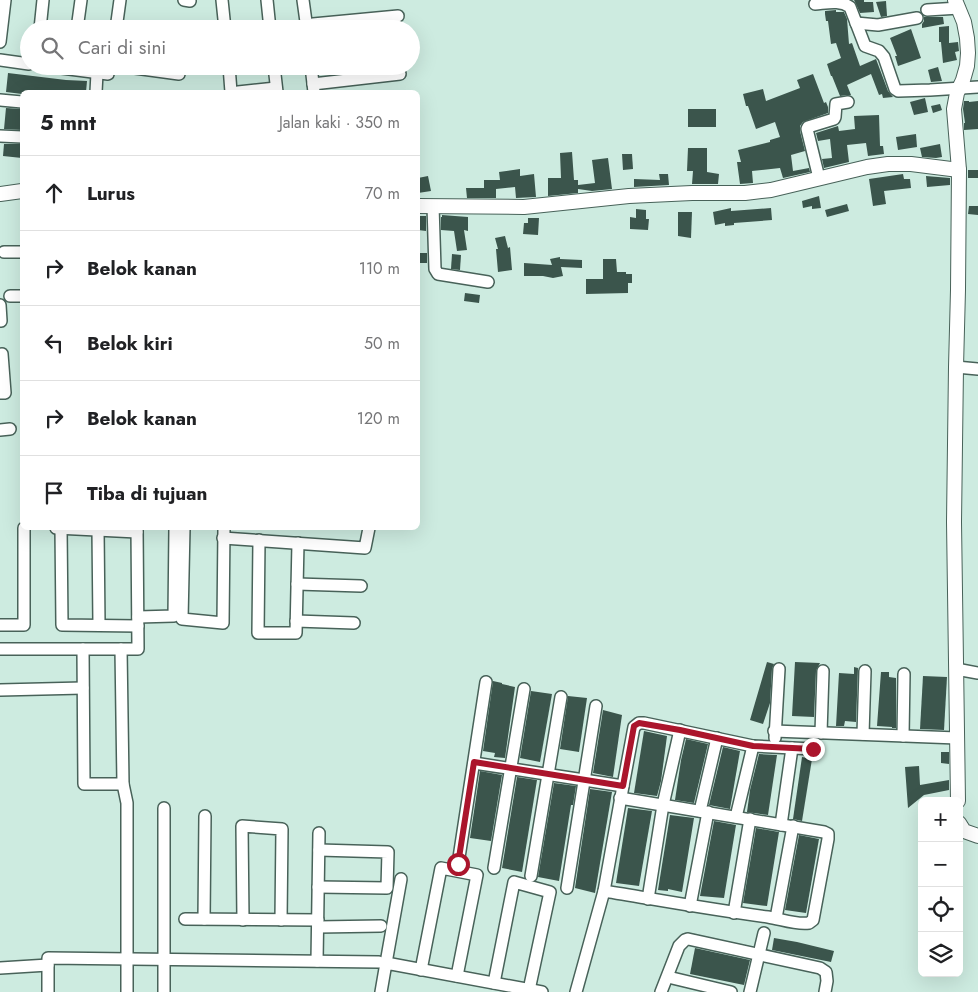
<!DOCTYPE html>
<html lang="id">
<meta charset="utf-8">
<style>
body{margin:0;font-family:Jost,sans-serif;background:#f2f2f2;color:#202124}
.controls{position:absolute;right:15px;bottom:15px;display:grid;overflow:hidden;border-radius:8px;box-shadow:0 5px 20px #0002}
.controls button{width:45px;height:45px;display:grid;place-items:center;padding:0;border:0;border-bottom:1px solid #e0e0e0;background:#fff;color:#202124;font:25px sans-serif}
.stop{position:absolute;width:15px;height:15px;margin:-11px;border:4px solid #ab152c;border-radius:50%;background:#fff}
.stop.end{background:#ab152c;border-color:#fff;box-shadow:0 1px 5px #0008}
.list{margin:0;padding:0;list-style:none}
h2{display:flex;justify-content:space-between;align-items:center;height:65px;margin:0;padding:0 20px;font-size:21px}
h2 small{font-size:16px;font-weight:400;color:#757577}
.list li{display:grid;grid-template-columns:32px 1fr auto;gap:15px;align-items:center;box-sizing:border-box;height:75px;padding:0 20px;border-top:1px solid #e0e0e0}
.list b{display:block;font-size:19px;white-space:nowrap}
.list em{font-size:16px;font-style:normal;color:#757577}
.icon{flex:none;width:28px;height:28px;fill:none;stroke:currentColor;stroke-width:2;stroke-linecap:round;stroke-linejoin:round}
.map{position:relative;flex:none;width:978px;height:992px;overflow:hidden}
.search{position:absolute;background:#fff;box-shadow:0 5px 20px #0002;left:20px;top:20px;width:400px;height:55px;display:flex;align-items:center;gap:12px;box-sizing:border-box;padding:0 18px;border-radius:28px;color:#757577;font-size:19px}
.panel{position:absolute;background:#fff;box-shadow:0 5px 20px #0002;left:20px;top:90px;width:400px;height:440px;border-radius:8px}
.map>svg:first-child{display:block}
.building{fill:#3b554c}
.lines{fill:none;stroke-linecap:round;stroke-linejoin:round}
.minor-casing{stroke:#486259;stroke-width:14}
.tertiary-casing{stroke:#486259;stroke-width:16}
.minor{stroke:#fff;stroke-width:11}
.tertiary{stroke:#fff;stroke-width:14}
.route{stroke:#ab152c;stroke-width:6}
</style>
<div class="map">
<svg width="978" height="992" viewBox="0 0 978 992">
<rect width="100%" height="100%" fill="#cdebe0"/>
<g class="building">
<path d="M854,0H864V2H873L874,12L860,13Z"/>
<path d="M886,1L887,16L881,17L876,2Z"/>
<path d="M836,10V12H844L847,19L849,44L852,43L860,66L876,59L888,91L893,97L883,98L882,94L879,95L871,74L847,85L851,95H847L840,96L832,76H831L827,64L841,58L836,43L831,44L828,21H826L825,14V11Z"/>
<path d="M924,17H943L944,24L922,28V24L924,21Z"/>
<path d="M949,26V43L958,42L959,51L955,52L957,60L943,63L941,42H939V27Z"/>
<path d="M911,29L921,58L898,66L895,56H897L890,38Z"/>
<path d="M938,67L942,81L931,82L928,70Z"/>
<path d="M8,73L66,80L87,81L86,92H22V94L6,92Z"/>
<path d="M813,74L824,103L826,102L828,107V113L803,122L800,126V131L805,151L791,155L793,171L809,168L810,172L783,178L780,168L752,171L753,183L740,184L737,162H741L738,150L770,142V140L780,137L775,122L756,129L748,106H746L743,94L763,89L766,101L800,88L797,80Z"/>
<path d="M925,98L928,112L914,115L910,102Z"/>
<path d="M964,101H969V102L978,101V129L964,130V123H965L963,109Z"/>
<path d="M940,104L942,110L933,113L931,106Z"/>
<path d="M6,108L22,109V130L4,129Z"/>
<rect x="688" y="109" width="28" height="18"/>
<path d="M879,115L880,146H883L884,154L868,156L866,143L847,145L849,162L824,168L822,159L832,158L830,139L818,141L816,133L838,126L839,131L855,129L854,116Z"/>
<path d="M916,134L917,147L898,150L896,137Z"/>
<path d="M4,144H22V158L3,156Z"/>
<path d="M940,144L942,157L936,158L922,157L920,148Z"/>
<path d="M688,148H707V172L719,174L718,184H692L693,171H687Z"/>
<path d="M572,152L574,180H578V185L595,183L592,160L608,158L612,189L592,191L578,189V193L548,196V178H561L560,153Z"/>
<path d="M622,154H632L633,169L623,170Z"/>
<path d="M520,169V176L534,174L536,197L516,198L515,187L496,189V198H467L466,188H484V180H500L499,172Z"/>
<rect x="968" y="170" width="10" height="8"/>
<path d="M659,174H668L669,185L634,187V179L660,180Z"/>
<path d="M903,174L904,179H910L911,188L884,191L886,204L873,206L869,179Z"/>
<path d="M428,176L431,191L418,193V178Z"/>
<path d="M926,176L950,178V185L927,187Z"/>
<path d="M819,196L821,208L812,209V206L803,208L802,201Z"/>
<path d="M847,204L849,211L827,217L825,210Z"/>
<path d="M969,206H978V215L968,214Z"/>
<path d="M731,208V211L771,208L772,220L734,223V225L725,226V223L715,225L713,212Z"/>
<path d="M636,209L646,210V219H649L648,230L630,229V217L636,218Z"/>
<path d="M678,212H692L691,238L678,236Z"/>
<path d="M442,215L468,217V231L464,230L467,250L457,251L454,231L441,230V217H442Z"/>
<path d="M418,216H426V231L418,230Z"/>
<path d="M528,218H539L538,235L523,234L524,223H528Z"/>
<path d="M505,236L508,248L510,247L512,270L498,272L496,249H498L495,238Z"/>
<rect x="418" y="253" width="9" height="10"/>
<path d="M452,254L461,255L460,270L451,269Z"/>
<path d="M560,257V259L582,260V268L561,267L563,276L553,278L543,276H524V263L552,265L550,259Z"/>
<path d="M603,259H616L617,272H626V274H632V283H628V293L586,294V279H603Z"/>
<path d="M465,293L480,295L479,303L464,301Z"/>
<path d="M767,662L774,664L772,669L770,703L763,724L750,720Z"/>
<path d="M795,662L820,663L816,671L814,717L792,716Z"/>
<path d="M854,667L858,668L856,722L845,721L844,726H836L839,673L854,674Z"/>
<path d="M881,672H889V677L896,678V728H892V727L877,726Z"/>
<path d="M923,676L947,677L944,730L920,729Z"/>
<path d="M493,681L502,683V684L515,687L505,758L494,757L495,753L483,751Z"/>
<path d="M531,691L552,694L540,762L520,758Z"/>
<path d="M568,696L587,698L579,752L560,749Z"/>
<path d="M603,710L622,715L613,777L593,773Z"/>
<path d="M644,731L667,736L661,781L657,796L634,793Z"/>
<path d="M686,739L708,744L694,803L675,800L681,760Z"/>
<path d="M723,747L740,751L730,809L709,805Z"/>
<path d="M941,752H949V764L941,763Z"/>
<path d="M759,754L777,755L768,815L747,812L750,790Z"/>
<path d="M802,757L812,759L802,821L793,819Z"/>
<path d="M919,766L920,785L949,780V790L924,795L908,808L905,767Z"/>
<path d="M480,771L502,775L491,841L470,838Z"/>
<path d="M517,777L537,780L522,872L502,868Z"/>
<path d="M554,783L576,786L573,805H571L559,881L538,877Z"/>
<path d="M590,789L612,792L595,893L575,888Z"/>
<path d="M628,808L652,811L639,886L616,883Z"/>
<path d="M670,815L694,818L682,892L668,889V891L658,890Z"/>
<path d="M714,821L736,825L724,898L700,896Z"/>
<path d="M756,828L779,832L767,906L743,903Z"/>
<path d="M799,835L819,839L806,913L785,910Z"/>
<path d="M774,938L797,942L834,951L831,962L772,950Z"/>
<path d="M695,948L750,960L744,985L690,974Z"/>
</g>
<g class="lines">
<g class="minor-casing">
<g id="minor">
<path d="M184,0L190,1"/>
<path d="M222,0L225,29"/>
<path d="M267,0L270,29"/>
<path d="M303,0L307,29"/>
<path d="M815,4C828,3 840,0 850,7L865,46L879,51L884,57L895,89L898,91L930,90L978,87"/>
<path d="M927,10L959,8"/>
<path d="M856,23L878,25L917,18"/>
<path d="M313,24L398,16"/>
<path d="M40,29L43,0"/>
<path d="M77,29L81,0"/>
<path d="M116,29L120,0"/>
<path d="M0,42L5,0"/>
<path d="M0,60L29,64"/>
<path d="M46,66L108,74"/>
<path d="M120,66L179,74L180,66"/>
<path d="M229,66L231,92"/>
<path d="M274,66L277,92"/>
<path d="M311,66L314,92"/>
<path d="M313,84L400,74"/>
<path d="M96,92L97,73"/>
<path d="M238,92L276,88"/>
<path d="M0,100L22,102"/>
<path d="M0,136L22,137"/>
<path d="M819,178L807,129L808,127L834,119L835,117L836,104L848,102"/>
<path d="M433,206L435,269L438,274L488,282"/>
<path d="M4,252H22"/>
<path d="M10,296H22"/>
<path d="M0,305L1,321H0"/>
<path d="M0,355L2,354L5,393H0"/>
<path d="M956,367L978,369"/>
<path d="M0,430L10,429"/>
<path d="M56,528L137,532"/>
<path d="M61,528L62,625L138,626"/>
<path d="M184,528L182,619L223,623L224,528"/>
<path d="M98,530L99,625"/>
<path d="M223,538L365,548L369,528"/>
<path d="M259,540L258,633H296L298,543"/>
<path d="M297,584L361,586"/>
<path d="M138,617L174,616L175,528"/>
<path d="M296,621L354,623"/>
<path d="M0,625H24V528"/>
<path d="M0,649H138L137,528"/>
<path d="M83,649L84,784H123"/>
<path d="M121,649L123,784L127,803V992"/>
<path d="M956,669L978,673"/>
<path d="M0,690L83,688"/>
<path d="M774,731L957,738"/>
<path d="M821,733L823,671"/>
<path d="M863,734L865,671"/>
<path d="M903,736L904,674"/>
<path d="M775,738L779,669"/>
<path d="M474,763L623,786"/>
<path d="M700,811L717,738"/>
<path d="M736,817L753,746"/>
<path d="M781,825L792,748"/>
<path d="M458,864L486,682"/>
<path d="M494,868L524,689"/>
<path d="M531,876L561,697"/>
<path d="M318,887L387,888L388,852L319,850"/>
<path d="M567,888L596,706"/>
<path d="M604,891C659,900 713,910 768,917C781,919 796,925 809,923L813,920L828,839V834L824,832L620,798"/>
<path d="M648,899L663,805L680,730"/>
<path d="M690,906L708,812"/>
<path d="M734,913L750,819"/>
<path d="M776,918L793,826"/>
<path d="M185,919L318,920"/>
<path d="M204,919L205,816"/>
<path d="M243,920L242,826L282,829L281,920"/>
<path d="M318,927L381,926"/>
<path d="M317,961L319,833"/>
<path d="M386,963L401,879"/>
<path d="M0,968L48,965"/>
<path d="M421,970L441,868L477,875L457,976"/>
<path d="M668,977L731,992"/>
<path d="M494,983L514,882L550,892L529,990"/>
<path d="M48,992V958L379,962"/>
<path d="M164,992V808"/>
<path d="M381,992L386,963L542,992"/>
<path d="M576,992L604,891L623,786L634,727L639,723H644L753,746L813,749"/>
<path d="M661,992L679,946L685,940L688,939L820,968L826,972L827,981L825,992"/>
<path d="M750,992L764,933"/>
</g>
</g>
<g class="tertiary-casing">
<g id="tertiary">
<path d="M955,0L964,22L967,38L968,53L967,66L963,80L957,93L954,109L959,170L958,290L956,367L954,522L958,801"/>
<path d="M0,194L22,191"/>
<path d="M418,206L524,207L629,196L692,193H745L771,190L867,167L888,164H911L959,170"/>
<path d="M959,823L964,831L978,836"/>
</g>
</g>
<use href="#minor" class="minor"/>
<use href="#tertiary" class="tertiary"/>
</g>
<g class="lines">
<path class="route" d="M458,864L474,762L623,786L634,726L639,723L680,730L753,746L813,749"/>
</g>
</svg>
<div class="controls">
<button>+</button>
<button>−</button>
<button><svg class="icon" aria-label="locate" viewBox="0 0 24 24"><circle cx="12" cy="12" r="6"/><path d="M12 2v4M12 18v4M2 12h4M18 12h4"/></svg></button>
<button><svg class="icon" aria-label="layers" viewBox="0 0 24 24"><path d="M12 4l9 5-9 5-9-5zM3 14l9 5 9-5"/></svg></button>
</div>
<div class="stop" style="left:458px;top:864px"></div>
<div class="stop end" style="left:813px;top:749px"></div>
<div class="search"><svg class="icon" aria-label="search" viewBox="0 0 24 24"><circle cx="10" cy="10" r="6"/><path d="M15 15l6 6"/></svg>Cari di sini</div>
<section class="panel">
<h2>5 mnt<small>Jalan kaki · 350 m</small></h2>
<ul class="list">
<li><svg class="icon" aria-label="ahead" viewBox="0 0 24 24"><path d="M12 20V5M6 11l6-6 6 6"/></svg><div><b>Lurus</b></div><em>70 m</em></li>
<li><svg class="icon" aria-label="right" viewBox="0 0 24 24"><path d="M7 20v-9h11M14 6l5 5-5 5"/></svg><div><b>Belok kanan</b></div><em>110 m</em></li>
<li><svg class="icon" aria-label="left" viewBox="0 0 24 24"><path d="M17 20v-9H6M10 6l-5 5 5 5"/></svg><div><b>Belok kiri</b></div><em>50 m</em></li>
<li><svg class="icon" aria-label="right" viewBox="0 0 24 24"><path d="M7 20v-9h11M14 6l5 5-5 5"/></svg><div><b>Belok kanan</b></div><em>120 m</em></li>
<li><svg class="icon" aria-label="arrive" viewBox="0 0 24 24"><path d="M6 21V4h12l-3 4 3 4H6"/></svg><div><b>Tiba di tujuan</b></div></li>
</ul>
</section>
</div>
